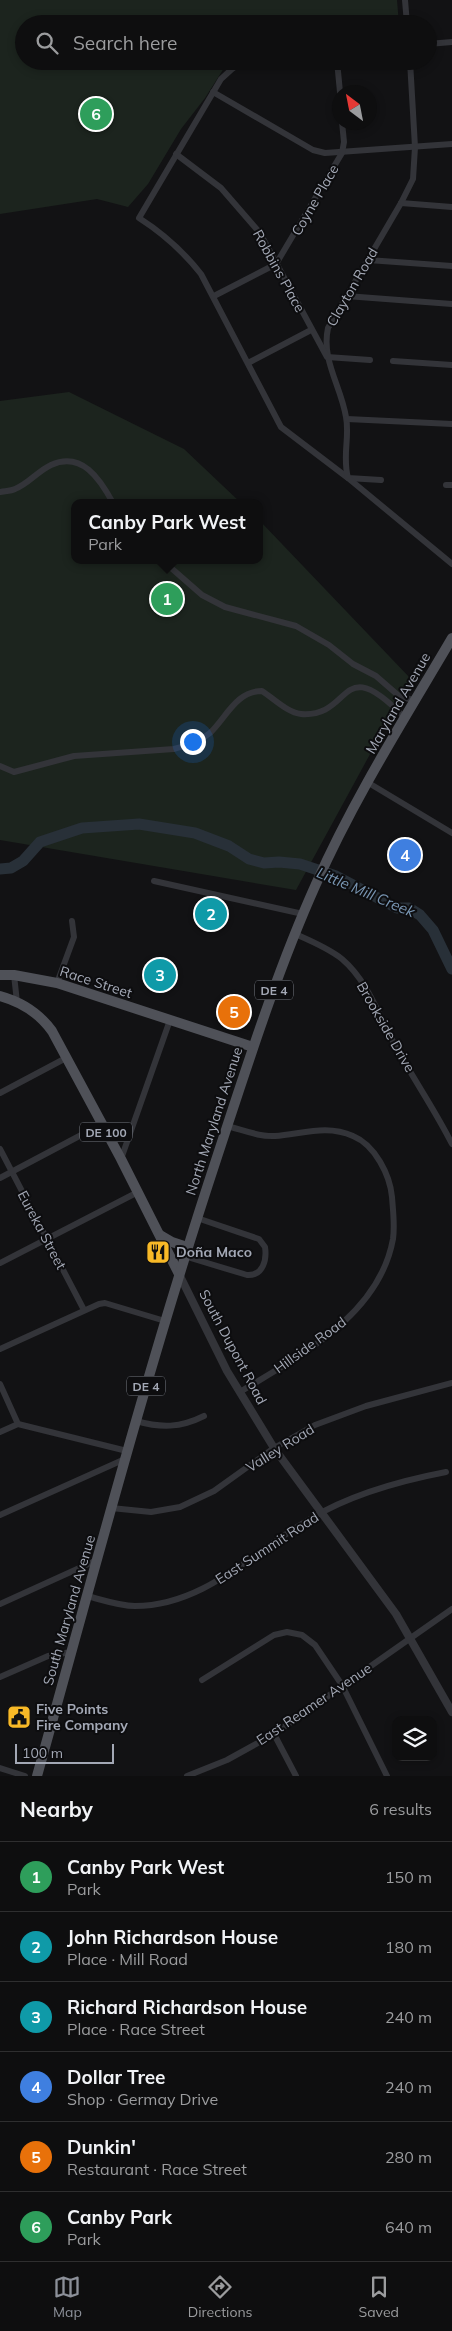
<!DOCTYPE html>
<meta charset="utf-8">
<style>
body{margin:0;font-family:Mulish,sans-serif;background:#1c1c1d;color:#f1f3f6}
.controls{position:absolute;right:15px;bottom:15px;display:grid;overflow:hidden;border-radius:10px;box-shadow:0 2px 8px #0003}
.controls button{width:45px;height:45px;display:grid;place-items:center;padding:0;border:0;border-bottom:1px solid #2e2e2f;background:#0e0e0f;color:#f1f3f6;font:25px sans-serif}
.compass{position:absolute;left:332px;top:85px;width:45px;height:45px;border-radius:50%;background:#0e0e0f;box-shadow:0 2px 8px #0003;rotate:328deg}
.scale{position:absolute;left:15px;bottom:12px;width:99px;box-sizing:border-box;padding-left:5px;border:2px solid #a3a8b5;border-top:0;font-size:14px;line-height:18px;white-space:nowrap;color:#a3a8b5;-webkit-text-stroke:4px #0d0d0f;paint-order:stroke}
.you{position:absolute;left:192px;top:741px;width:18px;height:18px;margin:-12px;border:4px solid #fff;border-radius:50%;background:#1a73e8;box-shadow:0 0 0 8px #1a73e833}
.badge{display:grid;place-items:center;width:32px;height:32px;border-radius:50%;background:#8c9099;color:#fff;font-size:16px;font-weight:700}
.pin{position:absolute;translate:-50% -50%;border:2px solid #fff;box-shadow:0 1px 5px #0006}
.popup{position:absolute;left:71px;top:499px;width:192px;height:65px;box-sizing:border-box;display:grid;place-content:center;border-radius:10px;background:#0e0e0f;filter:drop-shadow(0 1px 4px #0005);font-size:16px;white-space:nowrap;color:#9b9c9e}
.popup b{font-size:19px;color:#f1f3f6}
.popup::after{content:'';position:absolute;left:50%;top:100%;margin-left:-10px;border:10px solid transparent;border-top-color:#0e0e0f}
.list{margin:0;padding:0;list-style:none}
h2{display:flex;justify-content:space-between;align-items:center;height:65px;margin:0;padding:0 20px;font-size:21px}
h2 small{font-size:16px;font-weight:400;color:#9b9c9e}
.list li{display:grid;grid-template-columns:32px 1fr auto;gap:15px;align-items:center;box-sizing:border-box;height:70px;padding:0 20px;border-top:1px solid #2e2e2f}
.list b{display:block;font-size:19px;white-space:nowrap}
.list p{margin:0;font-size:16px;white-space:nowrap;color:#9b9c9e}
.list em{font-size:16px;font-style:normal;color:#9b9c9e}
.icon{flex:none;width:28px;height:28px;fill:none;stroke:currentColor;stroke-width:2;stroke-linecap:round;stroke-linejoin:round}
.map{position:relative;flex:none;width:452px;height:1776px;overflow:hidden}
.search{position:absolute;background:#0e0e0f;box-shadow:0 2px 8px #0003;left:15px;right:15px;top:15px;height:55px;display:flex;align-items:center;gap:12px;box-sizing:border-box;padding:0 18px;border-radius:28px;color:#9b9c9e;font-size:19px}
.sheet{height:485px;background:#0e0e0f}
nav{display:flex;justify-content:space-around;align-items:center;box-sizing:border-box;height:70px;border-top:1px solid #2e2e2f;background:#0e0e0f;font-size:14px;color:#9b9c9e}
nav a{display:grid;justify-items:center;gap:2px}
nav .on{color:#8c9099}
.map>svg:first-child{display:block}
.green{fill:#1c241e}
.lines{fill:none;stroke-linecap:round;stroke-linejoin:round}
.river{stroke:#283038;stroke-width:11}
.minor{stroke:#333439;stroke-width:6}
.tertiary{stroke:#333439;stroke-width:8}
.primary{stroke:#4f5158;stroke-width:10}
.labels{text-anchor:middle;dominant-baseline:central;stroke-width:4;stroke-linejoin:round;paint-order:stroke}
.shield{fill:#0d0d0f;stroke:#767a83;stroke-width:1}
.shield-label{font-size:12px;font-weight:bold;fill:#a3a8b5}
.street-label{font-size:14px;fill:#a3a8b5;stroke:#0d0d0f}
.poi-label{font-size:14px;font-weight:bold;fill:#a3a8b5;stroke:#0d0d0f;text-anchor:start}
.water-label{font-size:15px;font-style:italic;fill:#7895b2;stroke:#0d0d0f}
</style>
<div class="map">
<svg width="452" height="1776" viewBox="0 0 452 1776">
<rect width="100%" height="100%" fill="#121214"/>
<g class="green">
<path d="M0,0H397L399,24H24V61H234L224,68L205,98L181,129L148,184L128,207L97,199L0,214Z"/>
<path d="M69,392L184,449L241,503H74V560H260V521L411,679L296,890L0,840V401Z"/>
</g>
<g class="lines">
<path class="river" d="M0,869L11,868L23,861L40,842L82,828L139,824L195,833L229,846L249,859L264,863L279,862L300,864L336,876L397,908H409L420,915L433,930L452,969"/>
<g class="minor">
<path d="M405,0L407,24"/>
<path d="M428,44L452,42"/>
<path d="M243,61L232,69L221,79L139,218C164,234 183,251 201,274L281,427L348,478L381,480"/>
<path d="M337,61L340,92"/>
<path d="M410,61L415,147L413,179L401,203L328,328C321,360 341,386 346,417C350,437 342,456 348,478L452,564"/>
<path d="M213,92L313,150L325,153L452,144"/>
<path d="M176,154L221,188L260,233L327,357L370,360"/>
<path d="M401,203L452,207"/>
<path d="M368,260L452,266"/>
<path d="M214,296L276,264L342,153L344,142L342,122"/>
<path d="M346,296L452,304"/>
<path d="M393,361L452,365"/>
<path d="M248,363L311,330"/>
<path d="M347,419L452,424"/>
<path d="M446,485H452"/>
<path d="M0,492C5,491 11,491 15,489C28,484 38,471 51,465C82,451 100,479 113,503"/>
<path d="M162,560L202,595L225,607L296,626L329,645L353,664L376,676L399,696L416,701"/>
<path d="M0,766L14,772L74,756L174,749C188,745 199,742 210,733C226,718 236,691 262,691C273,698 288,713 301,714C354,718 338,649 405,718"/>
<path d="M367,782L452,833"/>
<path d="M154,881L303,914"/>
<path d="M295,934C311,941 328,948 342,959C368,981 380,1018 396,1047C414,1080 435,1110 452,1144"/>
<path d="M14,975L17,1002"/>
<path d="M57,983L74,937L72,921"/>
<path d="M0,1093L66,1058"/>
<path d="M227,1126C243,1130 259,1137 275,1136C302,1134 327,1124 353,1136C375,1145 390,1175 392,1197C393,1211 395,1225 393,1239C379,1316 300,1355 240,1392"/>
<path d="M0,1149L84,1310"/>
<path d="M121,1159L170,1020"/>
<path d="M0,1178L102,1124"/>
<path d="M184,1256L247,1275C263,1276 267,1260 265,1247L259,1239L197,1218"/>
<path d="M0,1263L138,1192"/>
<path d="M0,1349L99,1304L105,1303L165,1321"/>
<path d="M0,1384L18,1424"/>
<path d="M136,1421C161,1428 180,1428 204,1416"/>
<path d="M0,1432L18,1424L127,1451"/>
<path d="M111,1508L151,1512L180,1507L214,1491L274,1448L315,1425L366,1406L452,1383"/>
<path d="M0,1515L125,1459"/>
<path d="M87,1596C103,1600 119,1606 135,1606C204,1606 254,1551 310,1519C351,1494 399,1481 446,1472"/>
<path d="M0,1604L97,1560"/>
<path d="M0,1677L48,1656L71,1652"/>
<path d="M202,1680L274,1635L287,1632L302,1635L315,1645L342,1685L387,1776"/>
<path d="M274,1734L296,1776"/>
<path d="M0,1768L25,1776"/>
<path d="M187,1776L227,1760L274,1734L452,1609"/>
</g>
<path class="tertiary" d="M179,1274L227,1371L274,1448L396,1614L452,1712"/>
<g class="primary">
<path d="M0,975H14L57,983L253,1047"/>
<path d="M0,996C22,1002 39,1013 52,1031L121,1159L179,1274"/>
<path d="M160,1235L172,1242L187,1247"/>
<path d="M37,1776C95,1568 150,1359 218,1154C248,1063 277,971 316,884C354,798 405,718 452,638"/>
</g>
</g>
<defs>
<g id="restaurant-square" transform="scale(1.25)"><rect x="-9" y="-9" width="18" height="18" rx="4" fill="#f8b927" stroke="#0d0d0f"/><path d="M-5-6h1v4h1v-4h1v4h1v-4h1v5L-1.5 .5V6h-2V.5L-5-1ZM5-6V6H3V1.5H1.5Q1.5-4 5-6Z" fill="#111"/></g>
<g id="civic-square" transform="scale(1.25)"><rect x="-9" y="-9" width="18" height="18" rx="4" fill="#f8b927" stroke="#0d0d0f"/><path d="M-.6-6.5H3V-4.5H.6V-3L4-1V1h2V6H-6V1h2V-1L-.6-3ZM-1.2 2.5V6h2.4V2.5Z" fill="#111"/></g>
</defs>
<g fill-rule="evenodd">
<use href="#restaurant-square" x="158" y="1252"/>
<use href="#civic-square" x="19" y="1717"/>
</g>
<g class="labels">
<g class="shield">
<rect x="255" y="980.5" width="38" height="19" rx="4"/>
<rect x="80" y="1122.5" width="52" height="19" rx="4"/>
<rect x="127" y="1376.5" width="38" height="19" rx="4"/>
</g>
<g class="shield-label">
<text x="274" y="990">DE 4</text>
<text x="106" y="1132">DE 100</text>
<text x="146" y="1386">DE 4</text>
</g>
<g class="street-label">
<text transform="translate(315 200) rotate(-60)">Coyne Place</text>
<text transform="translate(279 271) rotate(61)">Robbins Place</text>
<text transform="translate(352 287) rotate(-60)">Clayton Road</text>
<text transform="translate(398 703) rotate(-60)">Maryland Avenue</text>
<text transform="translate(96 982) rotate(18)">Race Street</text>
<text transform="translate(386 1027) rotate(60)">Brookside Drive</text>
<text transform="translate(214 1121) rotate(-72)">North Maryland Avenue</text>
<text transform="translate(42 1230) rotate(62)">Eureka Street</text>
<text transform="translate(310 1345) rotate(-36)">Hillside Road</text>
<text transform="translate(233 1347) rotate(62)">South Dupont Road</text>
<text transform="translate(280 1448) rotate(-32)">Valley Road</text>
<text transform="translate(267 1548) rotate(-33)">East Summit Road</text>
<text transform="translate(69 1610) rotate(-74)">South Maryland Avenue</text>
<text transform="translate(314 1704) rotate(-34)">East Reamer Avenue</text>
</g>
<g class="poi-label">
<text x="176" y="1252">Doña Maco</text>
<text x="36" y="1709">Five Points<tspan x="36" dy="16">Fire Company</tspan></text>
</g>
<g class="water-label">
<text transform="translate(366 892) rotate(23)">Little Mill Creek</text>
</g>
</g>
</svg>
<div class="controls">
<button><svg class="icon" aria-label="layers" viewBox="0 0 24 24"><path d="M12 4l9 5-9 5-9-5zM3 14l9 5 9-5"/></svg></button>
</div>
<svg class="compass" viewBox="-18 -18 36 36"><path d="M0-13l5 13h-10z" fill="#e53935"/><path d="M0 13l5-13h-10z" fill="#9b9c9e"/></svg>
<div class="scale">100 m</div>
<div class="you"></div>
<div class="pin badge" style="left:167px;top:599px;background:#2e9e5b">1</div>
<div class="popup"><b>Canby Park West</b>Park</div>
<div class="pin badge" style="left:211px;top:914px;background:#0f9aa8">2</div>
<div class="pin badge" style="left:160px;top:975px;background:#0f9aa8">3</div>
<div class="pin badge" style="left:405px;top:855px;background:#3f7fe0">4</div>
<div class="pin badge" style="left:234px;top:1012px;background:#e8710a">5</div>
<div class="pin badge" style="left:96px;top:114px;background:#2e9e5b">6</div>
<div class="search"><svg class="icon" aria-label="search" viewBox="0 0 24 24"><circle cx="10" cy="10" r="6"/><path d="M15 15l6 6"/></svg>Search here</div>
</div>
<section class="sheet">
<h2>Nearby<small>6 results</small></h2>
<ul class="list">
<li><span class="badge" style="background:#2e9e5b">1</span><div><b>Canby Park West</b><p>Park</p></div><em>150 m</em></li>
<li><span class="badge" style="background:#0f9aa8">2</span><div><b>John Richardson House</b><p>Place · Mill Road</p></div><em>180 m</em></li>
<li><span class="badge" style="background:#0f9aa8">3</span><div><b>Richard Richardson House</b><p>Place · Race Street</p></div><em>240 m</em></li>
<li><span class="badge" style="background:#3f7fe0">4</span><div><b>Dollar Tree</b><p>Shop · Germay Drive</p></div><em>240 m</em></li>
<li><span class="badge" style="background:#e8710a">5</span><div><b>Dunkin'</b><p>Restaurant · Race Street</p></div><em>280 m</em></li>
<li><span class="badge" style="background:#2e9e5b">6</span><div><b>Canby Park</b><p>Park</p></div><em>640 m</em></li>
</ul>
</section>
<nav>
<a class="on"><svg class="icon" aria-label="map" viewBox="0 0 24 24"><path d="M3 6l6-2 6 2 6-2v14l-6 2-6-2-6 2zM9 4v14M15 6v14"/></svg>Map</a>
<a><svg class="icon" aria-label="directions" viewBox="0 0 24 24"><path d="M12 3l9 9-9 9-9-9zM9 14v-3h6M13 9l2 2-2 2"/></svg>Directions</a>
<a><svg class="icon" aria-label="saved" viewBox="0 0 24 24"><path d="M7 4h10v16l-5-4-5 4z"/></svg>Saved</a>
</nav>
